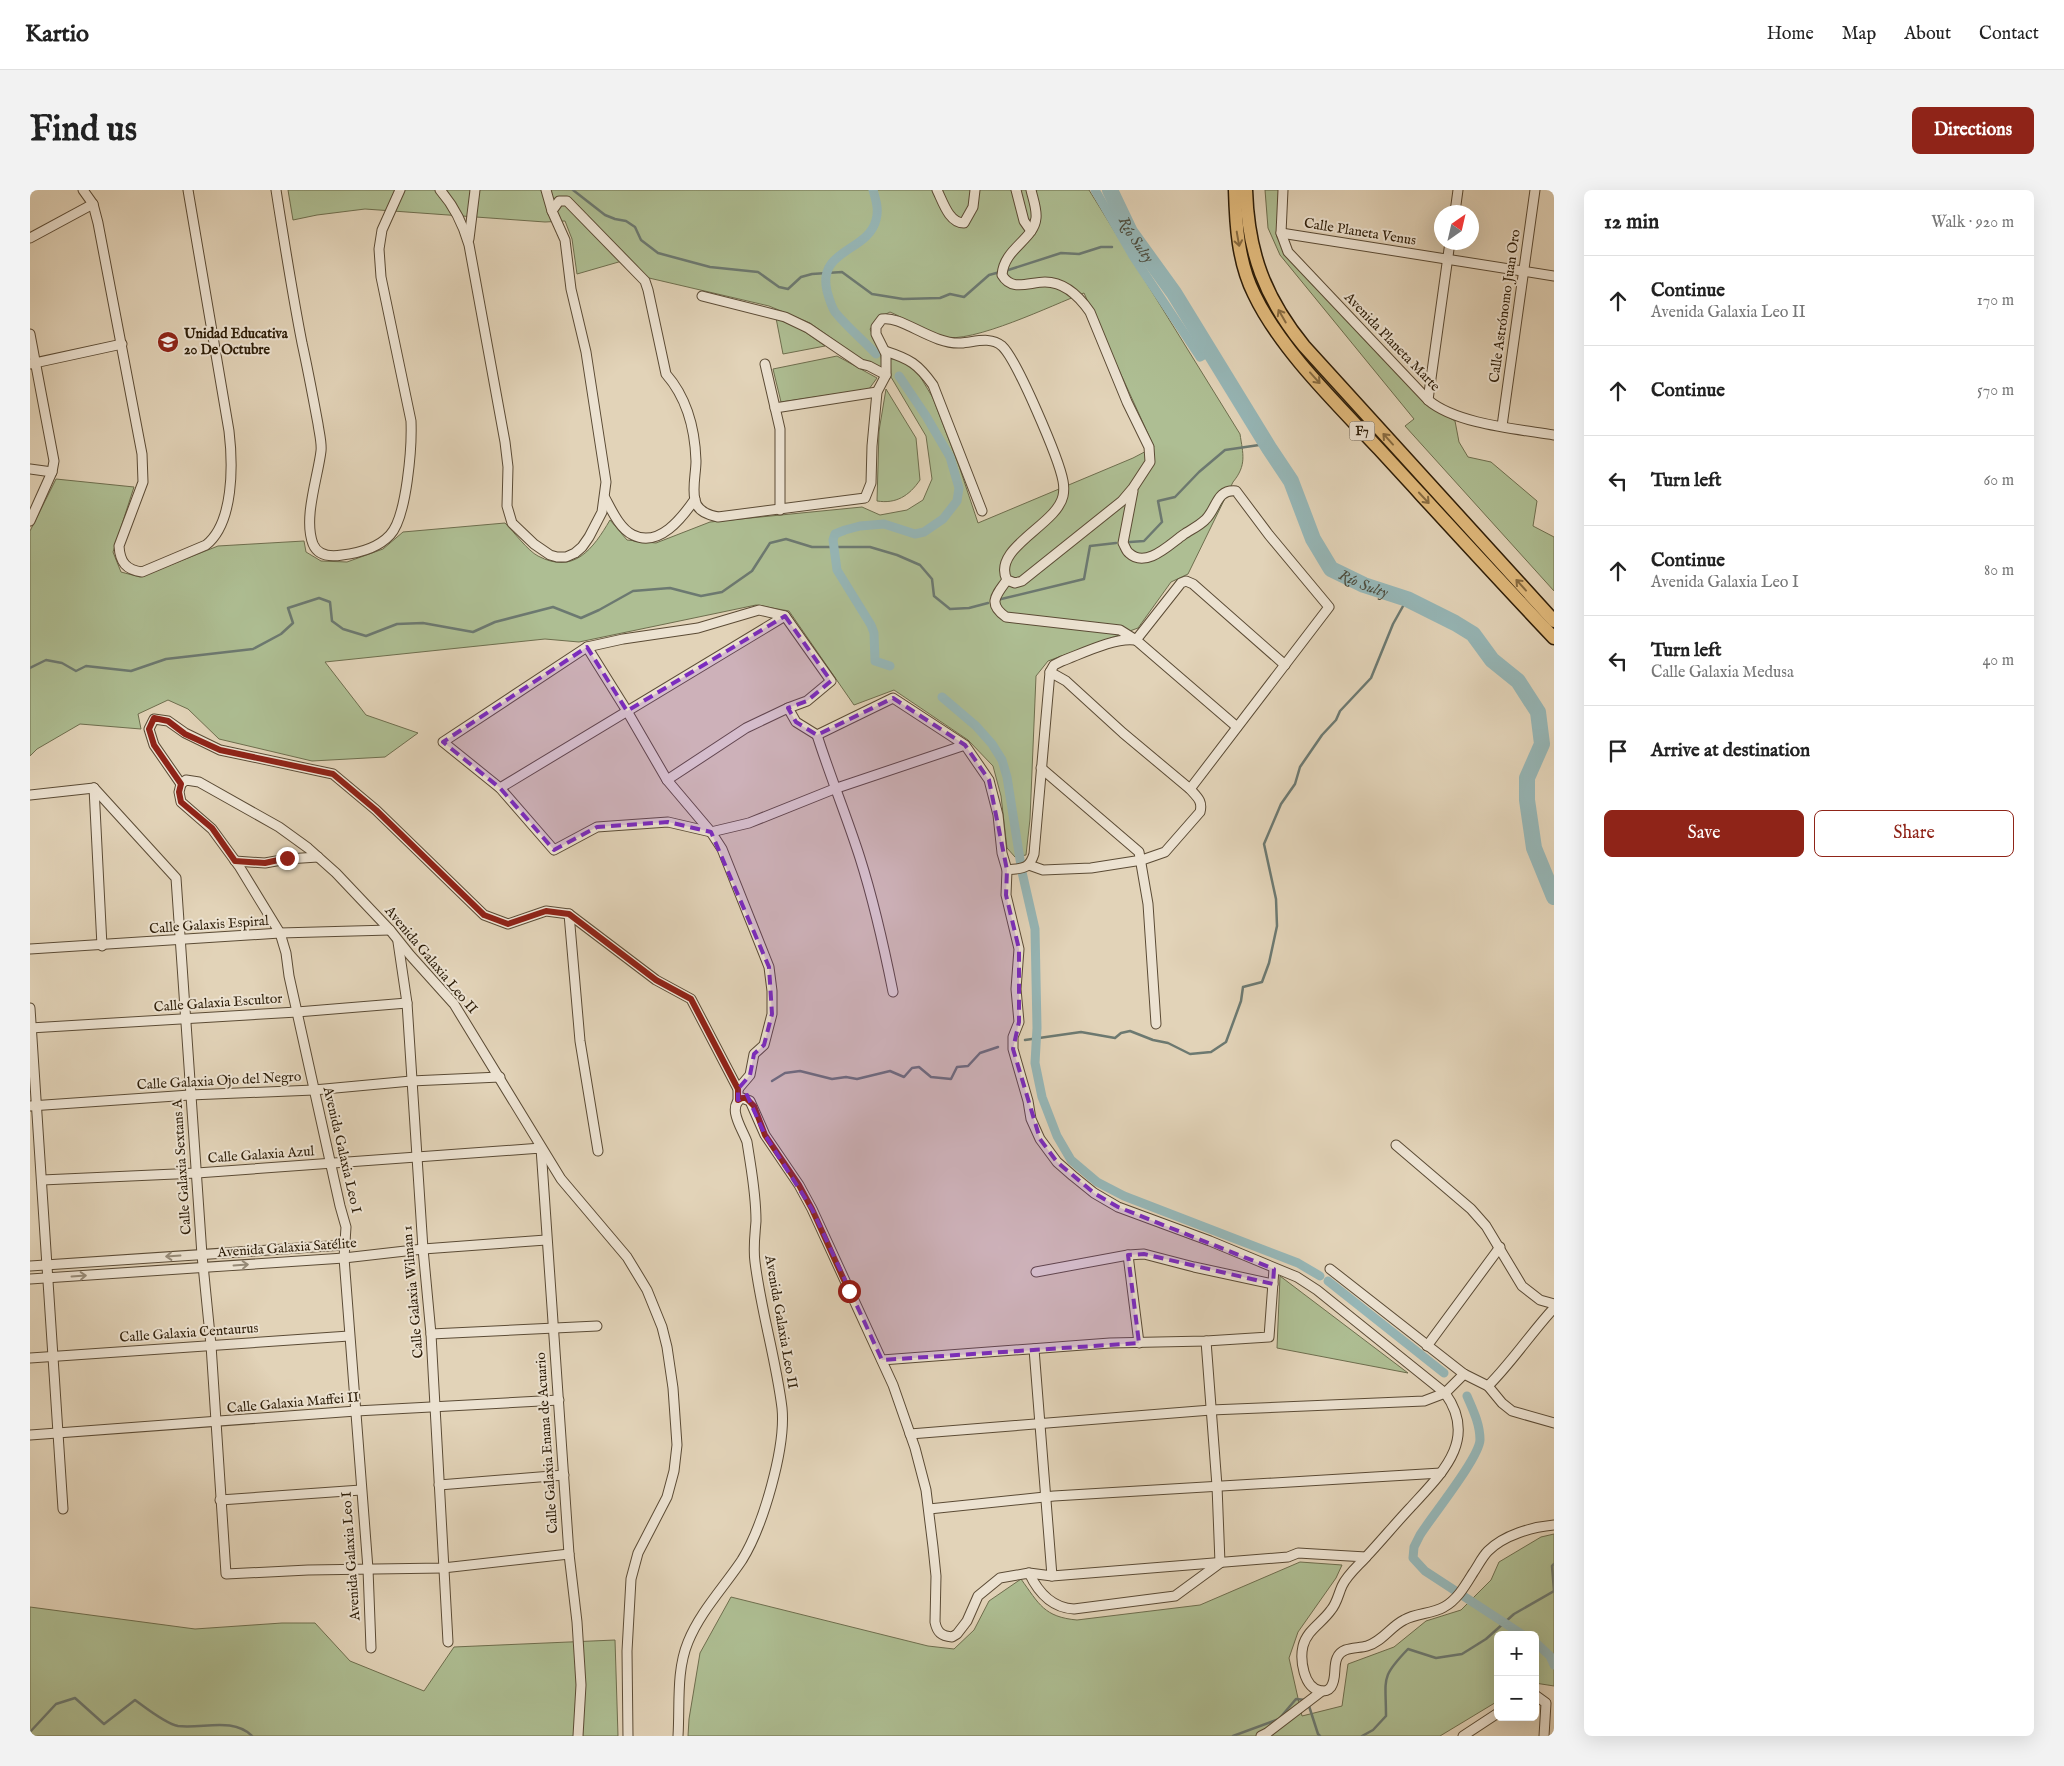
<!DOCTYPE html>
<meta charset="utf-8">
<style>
body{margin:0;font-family:"IM FELL English",serif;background:#f2f2f2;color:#222}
.controls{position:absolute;right:15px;bottom:15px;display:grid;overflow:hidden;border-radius:8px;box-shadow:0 5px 20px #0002}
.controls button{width:45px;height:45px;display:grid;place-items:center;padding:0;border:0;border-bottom:1px solid #e0e0e0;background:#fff;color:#222;font:25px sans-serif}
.compass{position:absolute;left:1404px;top:15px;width:45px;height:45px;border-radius:50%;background:#fff;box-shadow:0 5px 20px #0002;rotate:34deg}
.stop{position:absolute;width:15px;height:15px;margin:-11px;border:4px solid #8f2418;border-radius:50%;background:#fff}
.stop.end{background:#8f2418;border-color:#fff;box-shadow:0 1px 5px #0008}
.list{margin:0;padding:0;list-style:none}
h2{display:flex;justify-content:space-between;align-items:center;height:65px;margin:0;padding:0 20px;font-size:21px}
h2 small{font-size:16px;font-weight:400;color:#767676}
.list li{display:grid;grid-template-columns:32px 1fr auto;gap:15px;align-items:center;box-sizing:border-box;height:90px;padding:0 20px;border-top:1px solid #e0e0e0}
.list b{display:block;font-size:19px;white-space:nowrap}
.list p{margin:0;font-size:16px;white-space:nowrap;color:#767676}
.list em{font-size:16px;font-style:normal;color:#767676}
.actions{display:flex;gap:10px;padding:15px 20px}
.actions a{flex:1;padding:11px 0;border:1px solid #8f2418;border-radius:8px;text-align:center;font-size:18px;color:#8f2418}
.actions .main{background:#8f2418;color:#fff}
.icon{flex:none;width:28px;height:28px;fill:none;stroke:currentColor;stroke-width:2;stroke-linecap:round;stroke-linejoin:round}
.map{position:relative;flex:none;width:1524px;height:1546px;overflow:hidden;border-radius:8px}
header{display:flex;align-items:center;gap:30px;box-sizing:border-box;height:70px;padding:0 25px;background:#fff;border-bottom:1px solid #e0e0e0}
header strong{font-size:24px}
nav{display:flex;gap:28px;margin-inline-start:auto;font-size:18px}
.intro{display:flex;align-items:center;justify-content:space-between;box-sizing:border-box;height:120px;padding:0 30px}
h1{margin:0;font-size:35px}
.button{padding:12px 22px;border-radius:8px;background:#8f2418;color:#fff;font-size:18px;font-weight:700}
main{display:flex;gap:30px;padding:0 30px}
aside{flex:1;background:#fff;border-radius:8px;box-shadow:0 5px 20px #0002}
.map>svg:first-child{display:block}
.green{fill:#aebe93;stroke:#6e6e4e}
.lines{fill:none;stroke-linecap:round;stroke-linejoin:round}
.stream{stroke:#6c7971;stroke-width:2.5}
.canal{stroke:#96b6b6;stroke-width:9}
.river{stroke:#96b6b6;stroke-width:16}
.minor-casing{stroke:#5b4b35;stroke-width:11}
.highway-casing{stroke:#2e1e09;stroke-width:15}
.minor{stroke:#ece2d1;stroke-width:9}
.highway{stroke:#e1ba7c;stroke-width:12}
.oneway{stroke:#886c42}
.oneway2{stroke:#968a77}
.route{stroke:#8f2418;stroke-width:6}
.marked{fill:#7b2cbf;fill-opacity:0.2;stroke:#7b2cbf;stroke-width:4;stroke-dasharray:10 6;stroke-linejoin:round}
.labels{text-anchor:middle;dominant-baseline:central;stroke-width:4;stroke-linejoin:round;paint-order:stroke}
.shield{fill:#ece2d1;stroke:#675945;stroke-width:1}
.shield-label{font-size:12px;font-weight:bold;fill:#2e1e09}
.street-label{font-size:14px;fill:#2e1e09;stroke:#ece2d1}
.poi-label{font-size:14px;font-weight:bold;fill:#2e1e09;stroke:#ece2d1;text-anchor:start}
.water-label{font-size:15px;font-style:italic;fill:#4d4c3d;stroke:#ece2d1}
</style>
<header>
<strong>Kartio</strong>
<nav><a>Home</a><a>Map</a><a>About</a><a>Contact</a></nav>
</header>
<div class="intro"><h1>Find us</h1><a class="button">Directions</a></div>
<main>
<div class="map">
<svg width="1524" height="1546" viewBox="0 0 1524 1546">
<rect width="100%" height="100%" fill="#e2d3b8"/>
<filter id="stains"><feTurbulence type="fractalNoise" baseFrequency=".004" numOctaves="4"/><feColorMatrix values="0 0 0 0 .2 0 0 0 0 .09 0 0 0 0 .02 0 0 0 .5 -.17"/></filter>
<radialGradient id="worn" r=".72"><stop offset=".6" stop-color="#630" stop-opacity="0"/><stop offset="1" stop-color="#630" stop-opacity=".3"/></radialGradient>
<g class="green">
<path d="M258,0H1059L1210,244C1213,264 1217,275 1203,292L1158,384L1141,392L1108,438L1018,471L1006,486L1000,629L996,665L985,667L977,658L971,606L963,576L938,550L864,500L824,515L759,421L726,415L549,452L515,449L295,472L336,525L388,543L355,567L282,571L189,549L158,519L138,510L108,524L111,539L50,534L7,559L0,566V341L26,289L104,297L83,362L91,382L110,387L188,356L274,351L276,362L291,371L317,372L353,359L373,342L475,333C484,342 498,361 508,366C544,385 563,359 580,330L597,350L626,353L680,332L832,317L850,325L877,320L893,310L902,289L896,246L861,187L860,169H871L888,183L903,208L929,276L948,333L1103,268L1124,257L1054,103C1022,115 943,154 912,147C899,144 875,128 860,122L850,127L840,139L850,161L853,178L831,169L780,133L739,116L619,88L599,69L547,84L542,49L535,31L515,32L335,19L287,25L263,30Z"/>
<path d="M1235,0H1249L1247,47L1254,61L1369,186L1398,215L1425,231L1429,252L1438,267L1461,272L1507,311L1503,336L1524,347V401L1375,236L1384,229L1250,65L1238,38Z"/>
<path d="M746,128L772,140L795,156L753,164Z"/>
<path d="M807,166L847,188L839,199L751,212L743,179Z"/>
<path d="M856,199L886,248L890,290C879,306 866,314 847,311L849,241Z"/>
<path d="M1250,1086L1378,1183L1247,1158Z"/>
<path d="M1524,1344V1496L1505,1493V1445H1468V1511L1410,1546H658L659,1529L670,1463L701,1407L898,1456L924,1459L944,1440L959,1411L991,1389C1009,1414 1014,1427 1047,1430L1170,1415L1270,1372L1312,1375L1306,1388L1268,1442L1259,1468L1272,1526L1312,1516L1318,1474L1364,1457L1396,1431L1431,1420L1461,1390L1469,1372L1511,1347Z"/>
<path d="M0,1417L165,1439L252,1433H285L320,1471L394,1501L424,1457L585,1450L588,1546H0Z"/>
</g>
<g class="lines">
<g class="stream">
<path d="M543,0L575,25L585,29L596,31L605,37L611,50L628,63L680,77L728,82L749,97L758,99L771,87L782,84L812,82L842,104L873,109L910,108L920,104L934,107L959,85L970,82"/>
<path d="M975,81L1031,63L1049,64L1071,57H1082"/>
<path d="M1100,352L1114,351L1132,332L1128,311L1145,307L1169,282L1195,260L1236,254"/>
<path d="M967,410L1054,389L1060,356L1086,353"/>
<path d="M0,478L16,470L32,473L46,481L56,476L101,481L136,469L223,459L251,444L263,433L258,418L289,408L300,412L302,431L313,439L336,446L367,434L393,433L443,442L465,432L523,417L551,428L569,420L603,401L640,398L671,406L692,402L722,381L740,353L756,349L782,357H840L867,365L890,375L902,389L904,406L920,419L939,418L958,413"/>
<path d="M995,850L1051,842L1085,848L1091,843L1100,841L1123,850L1138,853L1160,864L1181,862L1196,852L1211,811L1213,797L1232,792L1239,773L1247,736L1246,709L1234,654L1251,614L1265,594L1270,577L1292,545L1306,530L1310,521L1341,488L1363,434L1377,409"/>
<path d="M742,891L755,883L770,881L802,889L816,887L827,889L860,881L874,887L882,878L889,877L901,887L921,889L927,877L938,876L950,863L968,857"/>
<path d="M1524,1374L1522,1376L1524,1401"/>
<path d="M1279,1516L1288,1544L1290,1546"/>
<path d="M0,1542L26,1514L45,1508L74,1534L105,1510C116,1518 136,1534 148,1536C173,1539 203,1527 222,1546"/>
<path d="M1203,1546L1249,1529L1266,1509L1276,1510"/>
<path d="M1332,1546L1343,1540L1356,1526C1356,1488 1350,1488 1378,1459L1406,1468L1432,1464L1456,1449L1484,1424L1524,1401"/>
</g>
<g class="canal">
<path d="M843,0C846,10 849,20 846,30C838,62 787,59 797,101C799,108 801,116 805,122C817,137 833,150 846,164"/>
<path d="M1065,0L1103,66L1170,167L1181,161"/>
<path d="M860,476L845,471L844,443L841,435L807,380L803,350L805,344L815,340L830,336L854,334L885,344L894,342L913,329L927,311L929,298L920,267L896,226L869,186"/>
<path d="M912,507L946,536L962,554L972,570L977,587L992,682L1005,739L1007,838L1005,873L1012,907L1027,946L1041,970L1067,992L1094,1006L1268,1073L1290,1086"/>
<path d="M1298,1091L1414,1183"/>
<path d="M1437,1206C1443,1220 1450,1234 1450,1250C1449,1268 1402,1326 1390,1345L1384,1357L1383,1368L1395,1381L1493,1445"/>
<path d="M1505,1452L1520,1466L1524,1475"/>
</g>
<path class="river" id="s1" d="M1080,0L1100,42L1144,103L1239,258L1261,291L1283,349L1301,379L1334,395L1377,409L1425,433L1443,444L1462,470L1488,491L1508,522L1512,554L1497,588V610L1504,658L1524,707"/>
<g class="minor-casing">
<g id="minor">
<path d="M53,0L63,14L68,33L112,264L113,292L89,356C90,372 96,380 112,382L176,355C204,333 203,274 199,241L158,0"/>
<path d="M246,0C254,51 262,102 272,153C278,180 283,207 288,234C289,242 292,253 291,261C288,287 273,328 283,354C288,366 300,367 312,365C329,363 348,358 360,345C377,327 382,256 381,231L351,87L349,59L352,40L370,0"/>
<path d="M410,0C424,16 433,34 439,55L475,252L478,277L477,316L482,333L504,354L520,365L527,367H536L545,363L552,357L559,347L572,322L576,292L556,162L541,99L535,50L522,21L529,11H537L615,91L618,100L636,184C657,208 665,239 666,271C666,283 662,298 665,310C667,321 678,325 688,327L835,308L841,293L842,256L847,202L856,185V164L846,144V137L852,129C871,125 903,155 931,153C945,152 960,146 972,156C987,170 1029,269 1033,291C1034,296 1034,301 1033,306C1027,335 961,358 977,390L985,393L992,391L1092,311L1103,298L1120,272L1119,257L1097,212L1060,122C1049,106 1035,92 1015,92C999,92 982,102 972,85C974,58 1004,50 1006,28C1007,19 1003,9 1001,0"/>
<path d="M516,0L522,21"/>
<path d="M907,0C913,12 919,33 934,33L943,17L945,0"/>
<path d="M986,0L994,31L1001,41"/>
<path d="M1253,0L1251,43L1258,62L1398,210C1426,234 1487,239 1524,245"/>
<path d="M1425,22L1428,0"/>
<path d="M1251,43L1524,86"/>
<path d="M0,48L63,14"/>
<path d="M439,49L445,0"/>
<path d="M672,106L755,127L778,138L831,174L839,176L856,185"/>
<path d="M0,144L24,271L22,282L0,331"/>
<path d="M855,161C880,169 888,174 903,195L952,321"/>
<path d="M0,174L92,154"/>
<path d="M735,174L750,239V320"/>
<path d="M1398,210L1420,52"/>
<path d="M745,218L847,202"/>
<path d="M1472,236L1505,0"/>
<path d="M0,279L22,282"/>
<path d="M1103,301L1093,353C1095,356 1096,361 1099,363C1116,379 1140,354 1153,345C1160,340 1169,336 1175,330C1187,319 1186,299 1206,301L1239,345L1299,417L1160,599"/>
<path d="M575,308C582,321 590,339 603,345C629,358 652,328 665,309"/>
<path d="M977,390C966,405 957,414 976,427L1090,440L1106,450L1207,537"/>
<path d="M1106,450L1151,393L1156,391L1163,394L1255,475"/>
<path d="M557,457L597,521L637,590L681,642L692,659L739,777L742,801V824L734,855L724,864L720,885L708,899"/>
<path d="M787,545C800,586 817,627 830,668C844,712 854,757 863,802"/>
<path d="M935,555L804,599L719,633L681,642L638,632L567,637L524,660L470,598L413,552L557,457L593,449L668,438L729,420L755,426L801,491L777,511L758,518L766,532L787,545L863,508L935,555L959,590L968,625L972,663L977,680L976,705L989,759L986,799L989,832L983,847V859L998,911L1001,929L1010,949L1027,972L1043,986L1064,1003L1088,1017L1180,1051L1267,1087L1287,1100L1415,1203C1449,1250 1411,1284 1380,1318C1365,1334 1351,1351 1336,1367"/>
<path d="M1011,578L1109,662L1118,714L1126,834"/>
<path d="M637,590L716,538L758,518"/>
<path d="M151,594L156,590L169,592L249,637L278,658L306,683L360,740L380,765L424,814L531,989L597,1067L617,1100L632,1137L637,1157L643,1198L647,1255L644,1281L637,1307L608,1363L601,1389L597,1461L598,1546"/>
<path d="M151,594L149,602L151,612L182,639L209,676L250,743L256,763L259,786L310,1016L316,1037L314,1068L338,1379L341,1458"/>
<path d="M151,594L124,555L119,539L124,529L138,531L155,543L190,560L303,584L346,620L454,725L478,734L516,721L539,724L626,790L661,809L708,899V910"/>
<path d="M64,598L146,688L172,1065L181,1155L196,1384L278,1380L413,1378L539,1364"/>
<path d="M64,598L72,756"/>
<path d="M470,598L755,426"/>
<path d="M0,605L64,598"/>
<path d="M205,671L235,673L257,669L288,667"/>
<path d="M999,675L1013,680L1061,678L1112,670L1135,662L1170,622C1173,611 1167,607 1160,599L1093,543L1036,491L1020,482"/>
<path d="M977,680C992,678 999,680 1004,664L1020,482L1024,475L1032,471C1051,464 1085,447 1105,450"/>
<path d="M539,724L550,851L568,961"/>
<path d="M368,752L377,813L393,1059L401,1144L418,1452"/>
<path d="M0,759L250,743L360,740"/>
<path d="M0,818L33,1319"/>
<path d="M0,838L267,822L377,813"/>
<path d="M0,916L160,905L284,900L381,891L470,887"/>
<path d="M1366,955L1441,1019L1456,1036L1492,1096L1510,1110L1524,1114"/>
<path d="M12,990L167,983L511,958L539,1364L547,1432L551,1495L548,1546"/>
<path d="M1098,1065L1109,1153"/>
<path d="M0,1076L314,1055"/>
<path d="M1300,1079L1434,1184L1458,1196L1472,1213L1482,1221L1524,1233"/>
<path d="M1006,1082L1098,1065L1114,1064L1164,1077L1243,1094"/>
<path d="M0,1089L314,1068L393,1059L516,1050"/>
<path d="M401,1144L567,1136"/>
<path d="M1176,1151L1187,1296L1190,1373"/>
<path d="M1397,1156L1470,1057"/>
<path d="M1004,1159L1022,1386"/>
<path d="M0,1168L319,1146"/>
<path d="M852,1170L1080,1153L1176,1151L1239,1147L1244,1079"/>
<path d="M1458,1196C1482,1172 1501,1143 1524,1118"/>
<path d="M880,1244L1181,1220L1394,1211L1415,1203L1434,1184"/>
<path d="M0,1245L326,1221L529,1210"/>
<path d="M409,1295L534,1285"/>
<path d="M190,1310L331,1300"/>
<path d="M899,1319L1024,1306L1411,1283"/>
<path d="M999,1383L1022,1386L1258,1367L1268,1363L1336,1367C1328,1376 1317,1385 1312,1396C1308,1405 1307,1413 1301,1420C1292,1433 1277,1440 1273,1456C1270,1469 1273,1498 1291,1501C1295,1501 1298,1501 1301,1497C1307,1488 1303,1477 1307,1468C1312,1456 1327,1459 1337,1456C1353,1451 1360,1437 1374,1430C1386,1423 1402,1424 1414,1417C1427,1410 1435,1396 1443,1383C1448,1376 1452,1367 1458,1361C1474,1345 1502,1337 1524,1335"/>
<path d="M1505,1505L1516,1513L1514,1546"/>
<path d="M648,1546C650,1515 646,1481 658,1452C670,1422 694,1397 712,1370C733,1336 756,1258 752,1218C746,1169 731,1121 725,1072C723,1058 725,1045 726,1031C726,1011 723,990 720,971C719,965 718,958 717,952C713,940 696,917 712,908L720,911L735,945L769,995L782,1019L863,1195L885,1258L896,1300L903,1357L906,1386L905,1432C907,1442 911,1446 922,1447L927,1444L937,1431L948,1406L970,1388L999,1383C1008,1402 1022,1418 1044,1419L1145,1406L1190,1373"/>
<path d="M1231,1546L1237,1543L1292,1501"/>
<path d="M1433,1546L1468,1523"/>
</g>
</g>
<g class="highway-casing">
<g id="highway">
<path d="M1205,0C1206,35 1208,72 1224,104C1250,159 1307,214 1349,259C1407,322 1465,386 1524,448"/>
<path d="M1216,0C1218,63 1235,108 1274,156L1524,431"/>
</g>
</g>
<use href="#minor" class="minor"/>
<use href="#highway" class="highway"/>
</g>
<defs><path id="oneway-shaft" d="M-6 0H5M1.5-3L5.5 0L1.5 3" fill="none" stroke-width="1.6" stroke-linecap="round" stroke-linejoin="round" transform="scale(1.25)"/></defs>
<g class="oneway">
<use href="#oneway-shaft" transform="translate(1208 49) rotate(80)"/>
<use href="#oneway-shaft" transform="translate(1252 126) rotate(-120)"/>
<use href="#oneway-shaft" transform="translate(1285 188) rotate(48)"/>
<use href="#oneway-shaft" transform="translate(1358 249) rotate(-132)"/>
<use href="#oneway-shaft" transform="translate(1394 308) rotate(47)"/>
<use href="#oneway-shaft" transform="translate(1491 395) rotate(-132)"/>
</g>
<g class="oneway2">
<use href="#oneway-shaft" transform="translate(143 1066) rotate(176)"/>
<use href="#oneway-shaft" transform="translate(211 1075) rotate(-4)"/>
<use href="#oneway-shaft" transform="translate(49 1086) rotate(-4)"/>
</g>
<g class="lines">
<path class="route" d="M257,668L235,673L205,671L182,638L151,612L149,602L151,594L124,555L119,539L124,528L138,531L155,544L190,560L303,584L346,620L454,725L478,734L516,721L539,724L626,790L661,809L708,899V910L712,908H716L724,916L735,945L769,995L782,1019L819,1101"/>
</g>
<path class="marked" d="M755,426L801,491L777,511L758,518L766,532L787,545L863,508L935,555L959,590L977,680L976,705L989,759V832L983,859L1010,949L1027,972L1064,1003L1088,1017L1244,1079L1243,1094L1114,1064L1098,1065L1109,1153L852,1170L782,1019L735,945L717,905L708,910V899L720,885L724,864L734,855L742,824L739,777L681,642L638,632L567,637L524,660L470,598L413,552L557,457L597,521Z"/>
<defs>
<g id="school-disc" transform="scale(1.125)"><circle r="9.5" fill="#8f2418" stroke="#ece2d1"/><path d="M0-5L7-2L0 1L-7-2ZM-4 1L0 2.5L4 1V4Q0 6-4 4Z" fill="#fff"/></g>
</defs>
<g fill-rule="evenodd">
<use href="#school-disc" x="138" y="152"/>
</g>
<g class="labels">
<rect class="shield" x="1319.5" y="231.5" width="25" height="19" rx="4"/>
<g class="shield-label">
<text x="1332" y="241">F7</text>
</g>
<g class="street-label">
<text transform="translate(1330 42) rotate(9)">Calle Planeta Venus</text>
<text transform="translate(1475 116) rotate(-82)">Calle Astrónomo Juan Oro</text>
<text transform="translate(1362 152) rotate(46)">Avenida Planeta Marte</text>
<text transform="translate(179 735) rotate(-4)">Calle Galaxis Espiral</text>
<text transform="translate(401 770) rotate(50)">Avenida Galaxia Leo II</text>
<text transform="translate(188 813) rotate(-4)">Calle Galaxia Escultor</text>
<text transform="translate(189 891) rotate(-3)">Calle Galaxia Ojo del Negro</text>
<text transform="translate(312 960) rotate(77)">Avenida Galaxia Leo I</text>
<text transform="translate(231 965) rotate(-4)">Calle Galaxia Azul</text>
<text transform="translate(152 977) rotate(-94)">Calle Galaxia Sextans A</text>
<text transform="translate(257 1058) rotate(-4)">Avenida Galaxia Satélite</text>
<text transform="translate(383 1102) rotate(-95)">Calle Galaxia Wilman 1</text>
<text transform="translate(751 1132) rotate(80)">Avenida Galaxia Leo II</text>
<text transform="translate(159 1143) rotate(-4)">Calle Galaxia Centaurus</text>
<text transform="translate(263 1213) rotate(-5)">Calle Galaxia Maffei II</text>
<text transform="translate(517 1253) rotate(-94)">Calle Galaxia Enana de Acuario</text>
<text transform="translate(321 1366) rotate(-94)">Avenida Galaxia Leo I</text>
</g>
<g class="poi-label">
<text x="154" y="144">Unidad Educativa<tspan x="154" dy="16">20 De Octubre</tspan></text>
</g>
<g class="water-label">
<text stroke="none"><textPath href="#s1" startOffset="56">Río Sulty</textPath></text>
<text stroke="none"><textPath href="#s1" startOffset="476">Río Sulty</textPath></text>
</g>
</g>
<rect width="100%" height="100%" filter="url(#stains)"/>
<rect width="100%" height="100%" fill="url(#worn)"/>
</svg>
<div class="controls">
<button>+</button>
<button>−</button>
</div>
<svg class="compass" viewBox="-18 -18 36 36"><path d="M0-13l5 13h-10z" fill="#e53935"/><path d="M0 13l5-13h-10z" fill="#767676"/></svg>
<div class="stop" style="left:819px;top:1101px"></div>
<div class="stop end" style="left:257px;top:668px"></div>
</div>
<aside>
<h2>12 min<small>Walk · 920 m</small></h2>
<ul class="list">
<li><svg class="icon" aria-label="ahead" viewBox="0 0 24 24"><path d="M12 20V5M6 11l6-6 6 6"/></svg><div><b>Continue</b><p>Avenida Galaxia Leo II</p></div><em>170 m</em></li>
<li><svg class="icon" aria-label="ahead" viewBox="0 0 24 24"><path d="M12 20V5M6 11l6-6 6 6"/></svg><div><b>Continue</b></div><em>570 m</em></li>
<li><svg class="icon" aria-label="left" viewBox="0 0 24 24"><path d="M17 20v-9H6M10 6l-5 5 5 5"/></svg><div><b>Turn left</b></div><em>60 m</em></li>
<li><svg class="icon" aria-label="ahead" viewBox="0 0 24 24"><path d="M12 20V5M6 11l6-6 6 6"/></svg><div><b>Continue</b><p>Avenida Galaxia Leo I</p></div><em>80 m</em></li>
<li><svg class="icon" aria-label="left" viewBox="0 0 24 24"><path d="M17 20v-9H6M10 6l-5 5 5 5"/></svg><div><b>Turn left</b><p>Calle Galaxia Medusa</p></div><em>40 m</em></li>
<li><svg class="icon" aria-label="arrive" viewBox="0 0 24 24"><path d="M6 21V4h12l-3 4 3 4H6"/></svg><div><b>Arrive at destination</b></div></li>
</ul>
<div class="actions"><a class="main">Save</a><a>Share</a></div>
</aside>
</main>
